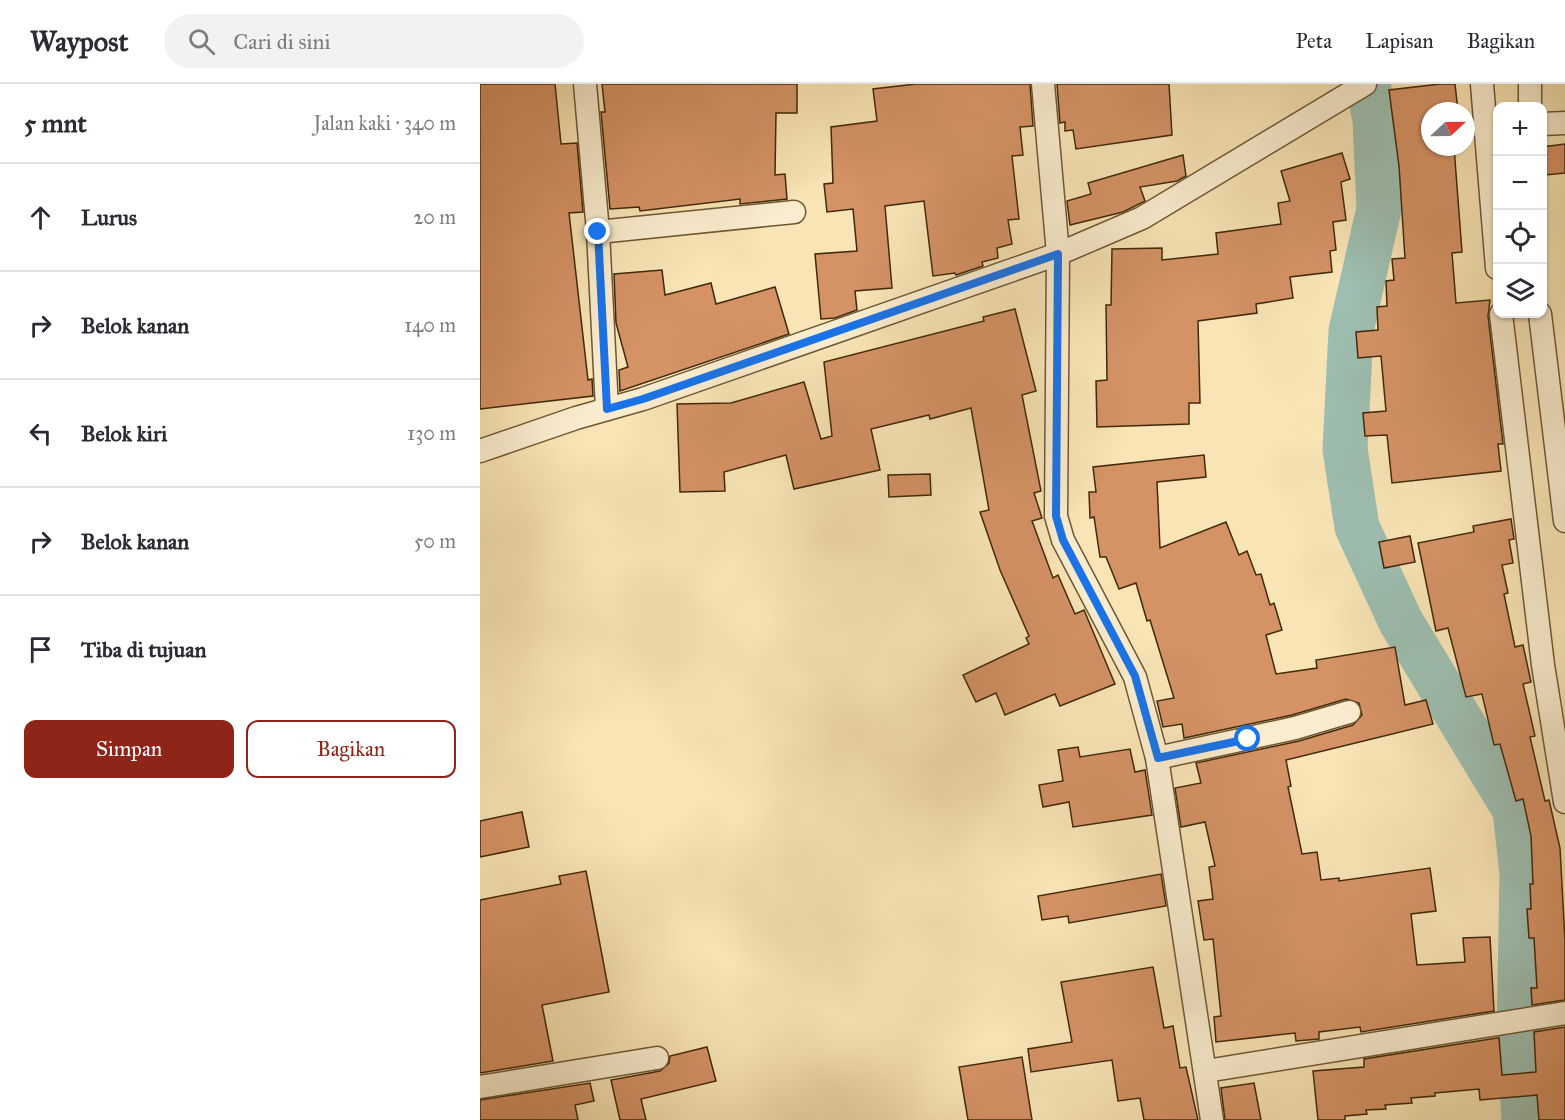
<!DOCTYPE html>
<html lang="id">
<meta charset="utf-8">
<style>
body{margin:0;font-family:"IM FELL Great Primer",serif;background:#f2f2f3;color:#2b2b33}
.controls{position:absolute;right:18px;top:18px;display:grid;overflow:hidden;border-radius:12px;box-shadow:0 2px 4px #0004}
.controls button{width:54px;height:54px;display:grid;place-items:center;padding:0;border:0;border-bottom:2px solid #e1e1e2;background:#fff;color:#2b2b33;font:30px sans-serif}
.compass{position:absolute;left:941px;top:18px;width:54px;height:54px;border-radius:50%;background:#fff;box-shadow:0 2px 4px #0004;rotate:68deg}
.stop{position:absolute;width:18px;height:18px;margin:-14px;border:4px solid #1a73e8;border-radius:50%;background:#fff}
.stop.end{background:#1a73e8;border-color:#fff;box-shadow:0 2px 6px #0008}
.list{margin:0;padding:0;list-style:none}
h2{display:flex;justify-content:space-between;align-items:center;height:78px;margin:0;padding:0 24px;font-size:26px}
h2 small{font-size:20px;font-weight:400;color:#7c7c81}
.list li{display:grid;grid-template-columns:39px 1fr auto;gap:18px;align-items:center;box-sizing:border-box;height:108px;padding:0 24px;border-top:2px solid #e1e1e2}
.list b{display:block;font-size:22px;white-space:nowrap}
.list em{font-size:20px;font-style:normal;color:#7c7c81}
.actions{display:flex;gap:12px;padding:18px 24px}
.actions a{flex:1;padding:14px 0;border:2px solid #8f2418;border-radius:12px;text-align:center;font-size:21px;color:#8f2418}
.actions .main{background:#8f2418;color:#fff}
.icon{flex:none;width:33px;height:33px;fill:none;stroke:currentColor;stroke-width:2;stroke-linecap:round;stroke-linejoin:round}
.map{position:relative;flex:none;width:1085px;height:1036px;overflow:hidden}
header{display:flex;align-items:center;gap:36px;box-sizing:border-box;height:84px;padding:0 30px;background:#fff;border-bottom:2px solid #e1e1e2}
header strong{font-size:28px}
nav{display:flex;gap:33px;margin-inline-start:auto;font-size:21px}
.search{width:420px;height:54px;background:#f2f2f3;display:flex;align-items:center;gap:15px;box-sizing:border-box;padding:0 21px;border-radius:33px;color:#7c7c81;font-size:22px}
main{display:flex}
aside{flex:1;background:#fff}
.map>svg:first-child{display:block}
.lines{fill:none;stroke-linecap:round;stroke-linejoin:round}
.river{stroke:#9dbeb0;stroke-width:45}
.building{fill:#d49265;stroke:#412909;stroke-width:1.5}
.minor-casing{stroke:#6f5834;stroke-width:25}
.minor{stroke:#faedcf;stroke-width:22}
.route{stroke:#1a73e8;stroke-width:8}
</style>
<header>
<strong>Waypost</strong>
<div class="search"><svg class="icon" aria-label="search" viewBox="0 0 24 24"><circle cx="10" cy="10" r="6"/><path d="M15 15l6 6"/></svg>Cari di sini</div>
<nav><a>Peta</a><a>Lapisan</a><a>Bagikan</a></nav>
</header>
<main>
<aside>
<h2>5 mnt<small>Jalan kaki · 340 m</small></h2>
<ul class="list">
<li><svg class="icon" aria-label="ahead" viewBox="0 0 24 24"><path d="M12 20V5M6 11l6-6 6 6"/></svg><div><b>Lurus</b></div><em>20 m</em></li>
<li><svg class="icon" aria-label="right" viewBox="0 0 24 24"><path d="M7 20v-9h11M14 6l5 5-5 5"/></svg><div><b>Belok kanan</b></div><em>140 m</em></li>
<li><svg class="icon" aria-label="left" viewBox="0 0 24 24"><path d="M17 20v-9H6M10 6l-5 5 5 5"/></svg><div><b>Belok kiri</b></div><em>130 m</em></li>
<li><svg class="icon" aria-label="right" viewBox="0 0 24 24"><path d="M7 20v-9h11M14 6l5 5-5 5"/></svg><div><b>Belok kanan</b></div><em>50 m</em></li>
<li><svg class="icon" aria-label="arrive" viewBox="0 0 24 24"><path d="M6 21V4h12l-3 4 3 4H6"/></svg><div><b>Tiba di tujuan</b></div></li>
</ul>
<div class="actions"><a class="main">Simpan</a><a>Bagikan</a></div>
</aside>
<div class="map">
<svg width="1085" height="1036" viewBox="0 0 1085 1036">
<rect width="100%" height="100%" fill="#f8e4b5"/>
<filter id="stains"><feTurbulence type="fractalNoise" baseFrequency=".00333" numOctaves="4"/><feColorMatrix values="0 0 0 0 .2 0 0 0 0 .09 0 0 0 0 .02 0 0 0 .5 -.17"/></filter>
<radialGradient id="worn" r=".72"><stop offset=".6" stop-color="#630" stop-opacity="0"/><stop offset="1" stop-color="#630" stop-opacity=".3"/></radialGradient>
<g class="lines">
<path class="river" d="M888,0L895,36L899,125L871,247L865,365L877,443L921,538L1035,726L1042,789L1039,954L1044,1036"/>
</g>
<g class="building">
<path d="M0,0H75L81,60L97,59L103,128L89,129L108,296L112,295L113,312L0,325Z"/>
<path d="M122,0H317V29H296L295,91L305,90L307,115L260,120V115L160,127L159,123L130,125L121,28H125Z"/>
<path d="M436,0H550L553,42L540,43L543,71L532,72L539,135L528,136L532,160L517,164L518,174L502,178L503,182L476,191L475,189L453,192L444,117L405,122L412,204L375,207L377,226L355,234L341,235L335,170L377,167L373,125L347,128L344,100L353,99L351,43L397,37L393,5Z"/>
<path d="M577,0H689L692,51L596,65L593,46L585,47V38L580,39Z"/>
<path d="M960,0H975L978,27H950V63H974L982,168L972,169L976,219L1010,216L1008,232L1023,360H1018L1021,387L912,399L907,351L885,352L883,329L906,327L901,272L878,274L876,248L898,246L897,223L907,222L906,197L914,196L912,175L925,174L919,82L909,6Z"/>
<path d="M1085,60V89L1065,91L1062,63Z"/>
<path d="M862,69L870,95L861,98L866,136L853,138L856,166L850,167L852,188L810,193L813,214L776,220L777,229L718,237L720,319H709V340L617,343L616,297L627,296L626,221H631L632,165L682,164V176L738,170L736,149L801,140L798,119L810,117L801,87Z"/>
<path d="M703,71L706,92L697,97L660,103L665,117L643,128L590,141L587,117L611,110L608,99Z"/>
<path d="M182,186L185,211L231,199L236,220L295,203L309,250L140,307L139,286L148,283L136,239L134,190Z"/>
<path d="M535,225L556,307L542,311L561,407L554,409L562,434L552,437L573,494L578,491L595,530L604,526L635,600L580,622L575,610L525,631L516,609L496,618L483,591L549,560L546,554L549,552L520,486L500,428L509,426L491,324L450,335L449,331L391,345L400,386L314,405L306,371L244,388L245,407L200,408L197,320L251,319L324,298L341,355L352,352L344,278L504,237L503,233Z"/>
<path d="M724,371L726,393L677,398L680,464L746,438L759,471L767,467L776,491L781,490L790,521L794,519L802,546L786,551L796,590L837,584L836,576L915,563L925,621L946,616L953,640L806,676L811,702L808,703L822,770L837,768L841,796L859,794V797L950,784L956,827L931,830L937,881L985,878L983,854L1010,853L1014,927L881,948L880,943L839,948V955L816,957L815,949L736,958L734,933L741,932L733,855L724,856L718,817L733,815L729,783L735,782L725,738L701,743L695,704L721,699L716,679L819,657L873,641L882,631L879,619L866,615L812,631L704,654L702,640L683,643L677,617L694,614L670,536L667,537L656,499L639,505L626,473H620L614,433L610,434L609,408H616L613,383Z"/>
<path d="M450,390L451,411L409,413L408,391Z"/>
<path d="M1031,435L1034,455L1029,456L1033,479L1022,481L1028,509L1024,510L1035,563L1043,561L1051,598L1043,600L1055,652L1050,653L1065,717L1069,716L1080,764L1085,857V916L1052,921L1051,904H1057L1054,854H1049L1047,825H1051L1050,800H1053L1051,752L1043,715L1036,717L1020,660L1014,661L1002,610L986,613L968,544L956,547L938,459L994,448L993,442Z"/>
<path d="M930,452L935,478L904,484L899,458Z"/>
<path d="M598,663L600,673L650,665L655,688L665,686L672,731L593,743L589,718L563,723L559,701L583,697L578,666Z"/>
<path d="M42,728L49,763L0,773V737Z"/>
<path d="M106,787L129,908L62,921L73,977L0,989V816L81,800L79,792Z"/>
<path d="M681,790L686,822L589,839L588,832L562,836L558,812Z"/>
<path d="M673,883L684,944L693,942L700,984L706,983L718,1036H664L660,1014L638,1017L632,976L551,988L548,965L592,958L581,898Z"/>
<path d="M1085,943V1036H1059L1057,1011L1000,1016L999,1005L955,1009V1012L931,1014L932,1019L905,1021L906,1025L886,1026L887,1030L865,1032V1036H838L833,987L884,983V975L1017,954H1019L1022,991L1056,988L1054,948Z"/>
<path d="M227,963L236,997L161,1015L166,1036H140L131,996L180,987L189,979L190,972Z"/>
<path d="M542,973L552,1036H488L479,983Z"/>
<path d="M110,999L114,1017L95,1021L98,1036H0V1016Z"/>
<path d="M774,999L781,1036H745L741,1004Z"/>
</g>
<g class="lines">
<g class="minor-casing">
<g id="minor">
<path d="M105,0L118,148L127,325"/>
<path d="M563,0L578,170L576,432L583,456L655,593L677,674L732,1036"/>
<path d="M1002,0L1017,184"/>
<path d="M1050,22V0"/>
<path d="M1062,40L1085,39"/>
<path d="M118,148L314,128"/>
<path d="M1021,230L1063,581L1085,718"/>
<path d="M1060,230L1085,437"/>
<path d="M0,367L96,334L163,315L578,170L662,134L885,0"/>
<path d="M677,674L815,644L869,628"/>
<path d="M726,987L1085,929"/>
<path d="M0,1003L177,974"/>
</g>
</g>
<use href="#minor" class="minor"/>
</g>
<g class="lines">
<path class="route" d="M118,148L127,325L163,315L578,170L576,432L583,456L655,592L678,674L768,655"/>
</g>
<rect width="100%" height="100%" filter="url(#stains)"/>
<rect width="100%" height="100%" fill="url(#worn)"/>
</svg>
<div class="controls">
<button>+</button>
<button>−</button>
<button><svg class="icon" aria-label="locate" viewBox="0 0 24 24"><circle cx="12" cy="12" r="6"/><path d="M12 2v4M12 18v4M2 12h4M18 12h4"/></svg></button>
<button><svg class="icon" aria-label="layers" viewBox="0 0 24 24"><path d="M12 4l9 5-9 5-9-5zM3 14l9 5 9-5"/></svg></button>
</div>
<svg class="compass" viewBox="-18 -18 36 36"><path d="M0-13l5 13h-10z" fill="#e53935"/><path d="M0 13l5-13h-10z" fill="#7c7c81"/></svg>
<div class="stop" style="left:768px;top:655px"></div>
<div class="stop end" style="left:118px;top:148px"></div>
</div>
</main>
